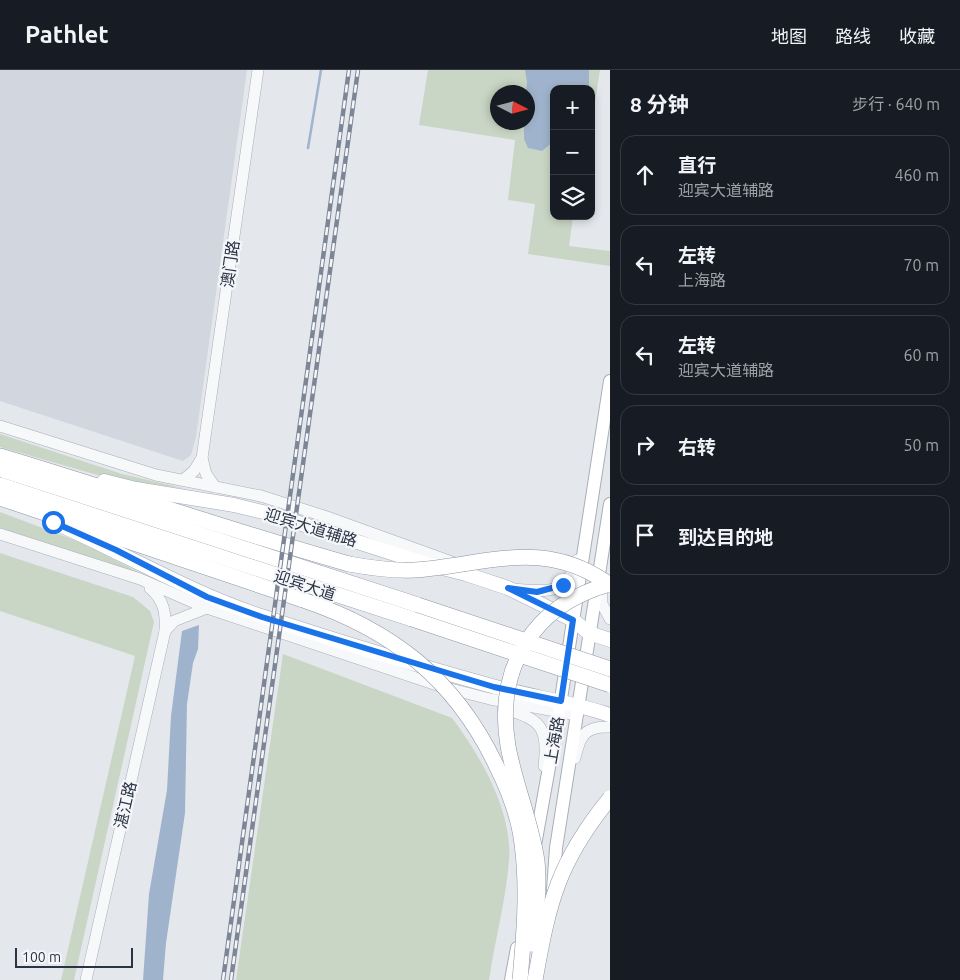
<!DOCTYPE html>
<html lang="zh">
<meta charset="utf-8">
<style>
body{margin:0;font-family:Ubuntu,"Noto Sans SC",sans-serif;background:#20242c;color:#f1f3f6}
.controls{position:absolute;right:15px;top:15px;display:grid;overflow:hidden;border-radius:10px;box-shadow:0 2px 8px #0003}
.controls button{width:45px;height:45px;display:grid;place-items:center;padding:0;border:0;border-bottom:1px solid #363941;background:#171b24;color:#f1f3f6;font:25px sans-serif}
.compass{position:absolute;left:490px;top:15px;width:45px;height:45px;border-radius:50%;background:#171b24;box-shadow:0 2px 8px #0003;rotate:96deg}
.scale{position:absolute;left:15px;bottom:12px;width:118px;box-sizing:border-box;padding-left:5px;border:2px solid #2b3445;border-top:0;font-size:14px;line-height:18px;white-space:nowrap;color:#2b3445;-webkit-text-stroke:4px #f4f6f9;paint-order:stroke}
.stop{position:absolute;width:15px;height:15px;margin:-11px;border:4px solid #1a73e8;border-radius:50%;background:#fff}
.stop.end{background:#1a73e8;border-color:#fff;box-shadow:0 1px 5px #0008}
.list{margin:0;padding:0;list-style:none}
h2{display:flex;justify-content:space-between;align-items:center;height:65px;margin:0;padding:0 20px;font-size:21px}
h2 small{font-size:16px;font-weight:400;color:#9ea1a6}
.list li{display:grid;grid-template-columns:32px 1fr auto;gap:15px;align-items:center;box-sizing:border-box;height:80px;margin:0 10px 10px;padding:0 10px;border:1px solid #363941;border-radius:15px}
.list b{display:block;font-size:19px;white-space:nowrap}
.list p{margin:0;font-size:16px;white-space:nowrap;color:#9ea1a6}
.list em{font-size:16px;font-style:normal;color:#9ea1a6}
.icon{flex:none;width:28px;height:28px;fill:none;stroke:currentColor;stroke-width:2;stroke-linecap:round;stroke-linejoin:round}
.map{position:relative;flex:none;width:610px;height:910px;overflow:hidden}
header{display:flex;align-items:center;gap:30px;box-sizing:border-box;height:70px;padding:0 25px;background:#171b24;border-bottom:1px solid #363941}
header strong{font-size:24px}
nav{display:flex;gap:28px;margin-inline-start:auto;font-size:18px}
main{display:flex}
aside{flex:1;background:#171b24}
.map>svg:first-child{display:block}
.built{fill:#d2d6de}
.green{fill:#c9d6c5;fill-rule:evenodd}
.water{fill:#9fb4cc}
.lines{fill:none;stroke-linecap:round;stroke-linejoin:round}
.stream{stroke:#9fb4cc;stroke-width:2.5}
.tertiary-casing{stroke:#a9aeb7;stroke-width:12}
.secondary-casing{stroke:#a9aeb7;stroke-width:14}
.primary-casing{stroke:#a3abb8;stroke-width:15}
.trunk-casing{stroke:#8b94a3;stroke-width:16}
.tertiary{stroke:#f7f8fa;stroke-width:11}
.secondary{stroke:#fff;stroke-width:12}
.primary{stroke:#fff;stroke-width:14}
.trunk{stroke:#fff;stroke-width:15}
.rail-casing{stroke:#7d8696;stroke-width:4.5}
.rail{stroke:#f4f6f9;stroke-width:2.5;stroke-dasharray:8;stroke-linecap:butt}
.trunk-bridge-casing{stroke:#8b94a3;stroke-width:16;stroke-linecap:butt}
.trunk-bridge{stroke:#fff;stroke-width:15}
.route{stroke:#1a73e8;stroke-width:6}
.labels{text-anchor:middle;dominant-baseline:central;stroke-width:4.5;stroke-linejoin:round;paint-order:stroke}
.street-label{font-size:16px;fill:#2b3445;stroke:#f4f6f9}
</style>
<header>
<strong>Pathlet</strong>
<nav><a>地图</a><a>路线</a><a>收藏</a></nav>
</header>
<main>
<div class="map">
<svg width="610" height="910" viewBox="0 0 610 910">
<rect width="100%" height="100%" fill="#e4e7ec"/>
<path class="built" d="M0,0H247L196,367L191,385L183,391L0,331Z"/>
<g class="green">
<path d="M428,0H600L591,57V19H554V146H573L569,176L610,181V196L528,184L535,134L508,130L515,70L419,55ZM498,22H528V52H498Z"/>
<path d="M0,364L122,404L187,419L108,408L0,377Z"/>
<path d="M0,442L85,474L142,504L0,458Z"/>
<path d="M0,483L133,527L150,541L154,552L74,910H61L135,586L0,541Z"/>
<path d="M283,584L452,648C480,685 513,742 509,790C506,830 495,870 489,910H236Z"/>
</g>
<g class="water">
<path d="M525,0H589V19H554V71L542,81L528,78L524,69V53L528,52V22H526L527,12Z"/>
<path d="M199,555L198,579L193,593L187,634L185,743L166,873L163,910H143L149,824L167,720L171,646L182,561Z"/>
</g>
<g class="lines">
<path class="stream" d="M308,78L321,0"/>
<g class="tertiary-casing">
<g id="tertiary">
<path d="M0,356L156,405L261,426L324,446L457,494"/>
<path d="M183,410L194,401L202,388"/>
<path d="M215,417L206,404L202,388L258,0"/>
<path d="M0,464L140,509L204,537L443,617L490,629L577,645"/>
<path d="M601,515L602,534L610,549"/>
<path d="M512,519C545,521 566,527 577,490"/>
<path d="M165,561L174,551L207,538"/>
<path d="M503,639C540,648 549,657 544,696"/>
<path d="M575,688C580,665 585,656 610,657"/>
<path d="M86,910L165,561C166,543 164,530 150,518"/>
</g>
</g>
<g class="secondary-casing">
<g id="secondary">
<path d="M535,775L559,642L610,311"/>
<path d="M553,820L556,778L610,434"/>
<path d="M511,910L517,878"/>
</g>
</g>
<g class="primary-casing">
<g id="primary">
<path d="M104,411L136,419L234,435L271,444L423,493L466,504L508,518L573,550L589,563L610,570"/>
<path d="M53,452C124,483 190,523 264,547C339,572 416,595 492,616C532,627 571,632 610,645"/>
</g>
</g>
<g class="trunk-casing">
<g id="trunk">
<path d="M0,386C117,421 232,461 349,494"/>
<path d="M0,399L418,535"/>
<path d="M0,415L412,549"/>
<path d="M0,428L303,530"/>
</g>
</g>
<use href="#tertiary" class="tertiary"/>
<use href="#secondary" class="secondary"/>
<use href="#primary" class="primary"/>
<use href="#trunk" class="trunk"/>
<g class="rail-casing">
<g id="rail">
<path d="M223,910L349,0"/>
<path d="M231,910L358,0"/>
</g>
</g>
<use href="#rail" class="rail"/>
<g class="trunk-bridge-casing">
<g id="trunk-bridge">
<path d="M349,494C371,498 392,501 414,500C487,495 544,467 610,515"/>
<path d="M303,530C392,560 455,609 496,695C508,719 519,747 522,774C528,818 524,865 520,910"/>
<path d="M418,535L610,599"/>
<path d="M412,549L610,615"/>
<path d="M532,874C536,847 540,818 537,791C531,751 515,715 508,676C495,598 533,535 610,514"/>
<path d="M535,910C549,831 558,792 610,728"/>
</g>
</g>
<use href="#trunk-bridge" class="trunk-bridge"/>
</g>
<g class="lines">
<path class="route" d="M53,452L116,480L207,527L262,547L494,617L561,631L573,550L508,518L537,522L563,515"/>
</g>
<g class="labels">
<g class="street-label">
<text transform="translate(230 194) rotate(-82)">澳门路</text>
<text transform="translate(311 457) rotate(17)">迎宾大道辅路</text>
<text transform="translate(305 515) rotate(18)">迎宾大道</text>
<text transform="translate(554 670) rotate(-80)">上海路</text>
<text transform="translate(125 735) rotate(-77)">湛江路</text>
</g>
</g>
</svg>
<div class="controls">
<button>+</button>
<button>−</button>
<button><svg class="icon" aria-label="layers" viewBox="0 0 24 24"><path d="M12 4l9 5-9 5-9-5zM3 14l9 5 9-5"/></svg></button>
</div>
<svg class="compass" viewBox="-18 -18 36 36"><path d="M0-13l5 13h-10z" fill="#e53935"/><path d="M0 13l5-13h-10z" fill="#9ea1a6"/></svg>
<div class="scale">100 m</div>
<div class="stop" style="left:53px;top:452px"></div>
<div class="stop end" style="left:563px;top:515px"></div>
</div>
<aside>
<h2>8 分钟<small>步行 · 640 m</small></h2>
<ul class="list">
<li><svg class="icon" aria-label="ahead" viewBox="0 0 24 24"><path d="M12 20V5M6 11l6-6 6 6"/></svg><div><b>直行</b><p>迎宾大道辅路</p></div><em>460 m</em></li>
<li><svg class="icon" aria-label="left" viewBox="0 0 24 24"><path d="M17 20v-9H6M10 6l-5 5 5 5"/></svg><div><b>左转</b><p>上海路</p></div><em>70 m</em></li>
<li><svg class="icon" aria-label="left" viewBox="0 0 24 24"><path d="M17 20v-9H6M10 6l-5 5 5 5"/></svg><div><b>左转</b><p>迎宾大道辅路</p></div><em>60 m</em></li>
<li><svg class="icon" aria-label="right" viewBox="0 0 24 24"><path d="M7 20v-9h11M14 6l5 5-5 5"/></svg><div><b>右转</b></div><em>50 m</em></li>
<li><svg class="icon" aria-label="arrive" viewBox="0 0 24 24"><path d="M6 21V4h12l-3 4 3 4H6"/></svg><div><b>到达目的地</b></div></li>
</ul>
</aside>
</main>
